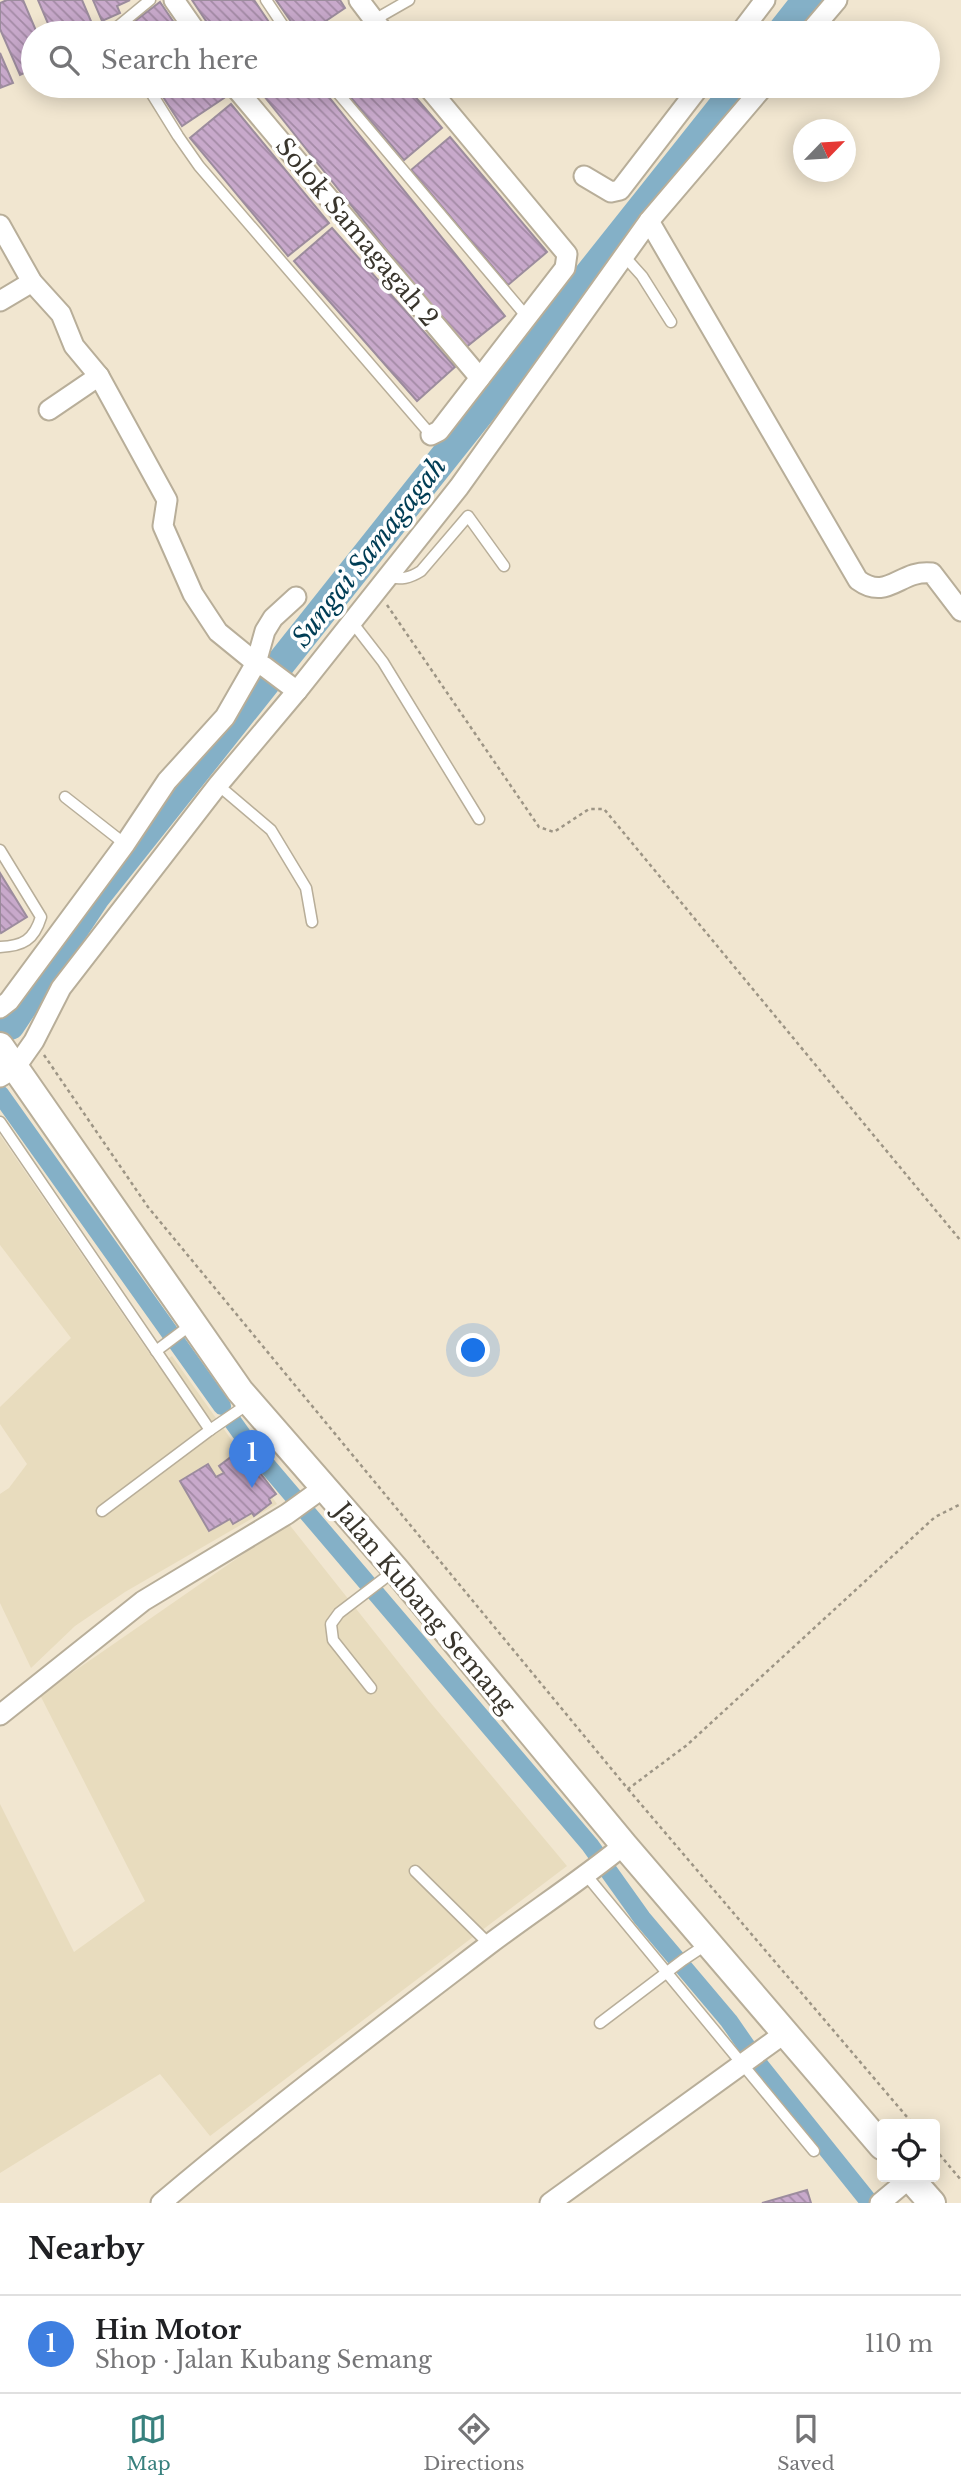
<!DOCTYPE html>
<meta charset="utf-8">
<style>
body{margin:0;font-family:"Libre Baskerville",serif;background:#f2f2f2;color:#202124}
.controls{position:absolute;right:21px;bottom:21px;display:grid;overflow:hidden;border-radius:7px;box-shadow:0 4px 18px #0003}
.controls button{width:63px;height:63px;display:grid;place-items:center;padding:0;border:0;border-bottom:2px solid #e0e0e0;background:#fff;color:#202124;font:35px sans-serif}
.compass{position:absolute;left:793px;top:119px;width:63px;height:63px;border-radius:50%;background:#fff;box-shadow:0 4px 18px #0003;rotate:65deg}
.you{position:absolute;left:474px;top:1351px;width:24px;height:24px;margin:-18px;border:5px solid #fff;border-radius:50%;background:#1a73e8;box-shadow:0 0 0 10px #1a73e833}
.badge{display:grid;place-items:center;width:46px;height:46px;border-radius:50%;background:#37807d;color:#fff;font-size:23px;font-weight:700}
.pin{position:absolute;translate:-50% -58px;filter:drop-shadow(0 2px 4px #0008)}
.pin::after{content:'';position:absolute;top:37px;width:24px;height:21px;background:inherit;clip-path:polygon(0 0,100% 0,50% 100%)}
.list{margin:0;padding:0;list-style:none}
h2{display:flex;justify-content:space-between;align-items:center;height:91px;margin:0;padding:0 28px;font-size:30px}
h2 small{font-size:23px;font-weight:400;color:#757577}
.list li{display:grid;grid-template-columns:46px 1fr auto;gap:21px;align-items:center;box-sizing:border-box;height:98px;padding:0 28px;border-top:2px solid #e0e0e0}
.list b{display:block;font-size:26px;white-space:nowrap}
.list p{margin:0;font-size:23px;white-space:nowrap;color:#757577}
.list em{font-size:23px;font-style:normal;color:#757577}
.icon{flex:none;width:38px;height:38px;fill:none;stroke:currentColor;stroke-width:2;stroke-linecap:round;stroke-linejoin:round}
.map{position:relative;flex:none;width:961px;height:2203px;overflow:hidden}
.search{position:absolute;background:#fff;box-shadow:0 4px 18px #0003;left:21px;right:21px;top:21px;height:77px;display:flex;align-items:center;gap:18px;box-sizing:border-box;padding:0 24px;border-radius:38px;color:#757577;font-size:26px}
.sheet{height:189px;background:#fff}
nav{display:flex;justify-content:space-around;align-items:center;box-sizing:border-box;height:98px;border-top:2px solid #e0e0e0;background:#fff;font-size:19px;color:#757577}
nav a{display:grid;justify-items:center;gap:4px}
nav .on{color:#37807d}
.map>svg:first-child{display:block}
.built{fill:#e8dcbe}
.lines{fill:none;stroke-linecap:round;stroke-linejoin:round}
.canal{stroke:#84b0c7;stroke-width:18}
.river{stroke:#84b0c7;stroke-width:30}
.building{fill:url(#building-back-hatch);stroke:#9c8c9d;stroke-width:2}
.lane-casing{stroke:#b8ae99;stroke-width:13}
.street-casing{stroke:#b8ae99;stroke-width:23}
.secondary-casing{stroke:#b8ae99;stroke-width:30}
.path{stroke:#9d9585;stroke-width:2.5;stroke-dasharray:3.5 3.5;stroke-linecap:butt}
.lane{stroke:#fff;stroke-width:10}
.street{stroke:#fff;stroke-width:19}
.secondary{stroke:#fff;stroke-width:26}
.labels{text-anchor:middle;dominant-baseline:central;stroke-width:7;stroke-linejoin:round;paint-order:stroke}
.street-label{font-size:24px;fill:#39352c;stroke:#fff}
.water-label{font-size:26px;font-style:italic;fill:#003d55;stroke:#fff}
</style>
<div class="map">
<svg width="961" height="2203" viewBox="0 0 961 2203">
<defs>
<pattern id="building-back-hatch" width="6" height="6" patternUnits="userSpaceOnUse" patternTransform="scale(1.75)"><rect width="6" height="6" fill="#c8a9cb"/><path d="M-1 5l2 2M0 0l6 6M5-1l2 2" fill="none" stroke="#a38aa5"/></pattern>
</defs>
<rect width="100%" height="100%" fill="#f1e6d0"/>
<g class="built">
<path d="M0,1135L158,1366L172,1356L277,1504L125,1592L75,1626L31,1668L0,1603V1494L9,1488L27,1464L0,1424V1407L71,1338L0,1245Z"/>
<path d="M288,1523L430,1702L567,1866L210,2136L160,2074L0,2173V1804L74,1952L145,1901L40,1695Z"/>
</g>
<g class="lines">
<g class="canal">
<path d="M0,1094L222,1406"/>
<path d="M233,1422L248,1443L590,1845L642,1918L729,2021L761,2067L870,2203"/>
</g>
<g class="river">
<path d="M781,33L807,0"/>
<path d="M10,1025L95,897L739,86"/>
</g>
</g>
<g class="building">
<path d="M7,0H23L37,33H33V69L20,75L0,29V3Z"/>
<path d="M38,0H82L96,33H52Z"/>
<path d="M93,0H130L117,6L120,13L102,21Z"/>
<path d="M192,0H254L275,31L271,33H214Z"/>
<path d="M276,0H340L345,8L308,33H299Z"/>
<path d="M160,2L181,33H123L122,31Z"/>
<path d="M0,53L13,83L0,88Z"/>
<path d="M156,86H216L224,98L182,126Z"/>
<path d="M256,86H320L505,316L465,348Z"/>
<path d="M341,86H406L442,128L404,160Z"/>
<path d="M231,104L329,223L288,256L190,138Z"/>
<path d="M450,137L547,252L508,285L411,170Z"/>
<path d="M332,228L455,367L417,401L294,261Z"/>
<path d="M0,873L27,917L1,933L0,931Z"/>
<path d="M236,1453L240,1459L246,1454L276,1494L269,1499L271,1503L254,1516L252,1513L233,1524L230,1519L209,1531L180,1481L208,1464L216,1477L224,1473L219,1466Z"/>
<path d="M807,2190L811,2203H762Z"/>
</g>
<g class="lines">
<g class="lane-casing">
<g id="lane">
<path d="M266,0L288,33"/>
<path d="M374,20L409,0"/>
<path d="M116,33V28L150,0"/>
<path d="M147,86L178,136L199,166L431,435"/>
<path d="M332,86L527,317"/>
<path d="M624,256L642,276L671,322"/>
<path d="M388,577C401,580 410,578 421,571L468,516L504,566"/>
<path d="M352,622L383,662L479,819"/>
<path d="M218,785L271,830L306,888L312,922"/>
<path d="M65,797L125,844"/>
<path d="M0,850L41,917C34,940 23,946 0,947"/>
<path d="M0,1122L210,1430"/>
<path d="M156,1351L192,1324"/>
<path d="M102,1511L210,1430L248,1404"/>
<path d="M371,1688L333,1640L331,1624L339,1613L394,1571"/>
<path d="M415,1871L489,1944"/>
<path d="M587,1876L814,2151"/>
<path d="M600,2023L683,1960L707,1944"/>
</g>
</g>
<g class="street-casing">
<g id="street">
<path d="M174,0L197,33"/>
<path d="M359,0L384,33"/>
<path d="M740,33L765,0"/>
<path d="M809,33L837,0"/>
<path d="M234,86L480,378"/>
<path d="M427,86L567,254L565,268L439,431L431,435"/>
<path d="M584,176L611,192L620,190L700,86"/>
<path d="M649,221L858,580C888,602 900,569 932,573L961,611"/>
<path d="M0,225L32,282L61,314L74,346L99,376L167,500L163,526L193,594L218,632L256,663L265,667L297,691"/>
<path d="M0,301L32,282"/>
<path d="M49,410L99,376"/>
<path d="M0,1008L9,1001L125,844L167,781L225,717L256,663L265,631L273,618L296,597"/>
<path d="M0,1077L15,1068L34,1041L61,988L218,785L297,691L459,487L649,221L764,86"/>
<path d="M0,1715L143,1601L287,1514L323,1488"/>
<path d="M161,2203C266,2114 377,2030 487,1946C532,1912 580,1881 624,1845"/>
<path d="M550,2203L785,2033"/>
<path d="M880,2203L910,2178"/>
</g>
</g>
<g class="secondary-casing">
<g id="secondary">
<path d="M0,1046L240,1391L396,1570L624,1845L882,2146"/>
<path d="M909,2177L932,2203"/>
</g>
</g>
<g class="path">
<path d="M387,605L539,827L554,832L589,809H604L961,1241"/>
<path d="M44,1055L148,1207L628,1789L687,1745L935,1517L961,1504"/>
<path d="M628,1789L913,2124"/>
<path d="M935,2149L961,2180"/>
</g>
<use href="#lane" class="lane"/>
<use href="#street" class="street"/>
<use href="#secondary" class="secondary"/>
</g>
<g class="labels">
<g class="street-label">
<text transform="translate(357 232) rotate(50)">Solok Samagagah 2</text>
<text transform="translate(425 1608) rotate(50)">Jalan Kubang Semang</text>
</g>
<g class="water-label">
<text transform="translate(369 552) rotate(-52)">Sungai Samagagah</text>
</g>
</g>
</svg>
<div class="controls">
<button><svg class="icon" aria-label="locate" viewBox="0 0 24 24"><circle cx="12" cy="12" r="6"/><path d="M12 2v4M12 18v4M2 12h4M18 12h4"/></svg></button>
</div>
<svg class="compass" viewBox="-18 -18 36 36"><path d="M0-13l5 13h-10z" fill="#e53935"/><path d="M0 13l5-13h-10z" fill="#757577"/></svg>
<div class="you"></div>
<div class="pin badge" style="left:252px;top:1488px;background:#3f7fe0">1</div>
<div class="search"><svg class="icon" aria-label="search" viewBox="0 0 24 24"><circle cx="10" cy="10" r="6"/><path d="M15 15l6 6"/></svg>Search here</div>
</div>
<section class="sheet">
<h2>Nearby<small></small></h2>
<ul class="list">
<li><span class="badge" style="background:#3f7fe0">1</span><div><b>Hin Motor</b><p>Shop · Jalan Kubang Semang</p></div><em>110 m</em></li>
</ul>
</section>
<nav>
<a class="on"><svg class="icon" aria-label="map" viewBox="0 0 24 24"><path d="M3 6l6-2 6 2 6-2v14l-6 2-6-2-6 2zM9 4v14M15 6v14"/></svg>Map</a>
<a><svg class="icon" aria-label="directions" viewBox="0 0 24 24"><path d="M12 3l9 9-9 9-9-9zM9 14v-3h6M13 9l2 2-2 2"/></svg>Directions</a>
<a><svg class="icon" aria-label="saved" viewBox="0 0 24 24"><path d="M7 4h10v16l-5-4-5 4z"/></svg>Saved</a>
</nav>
